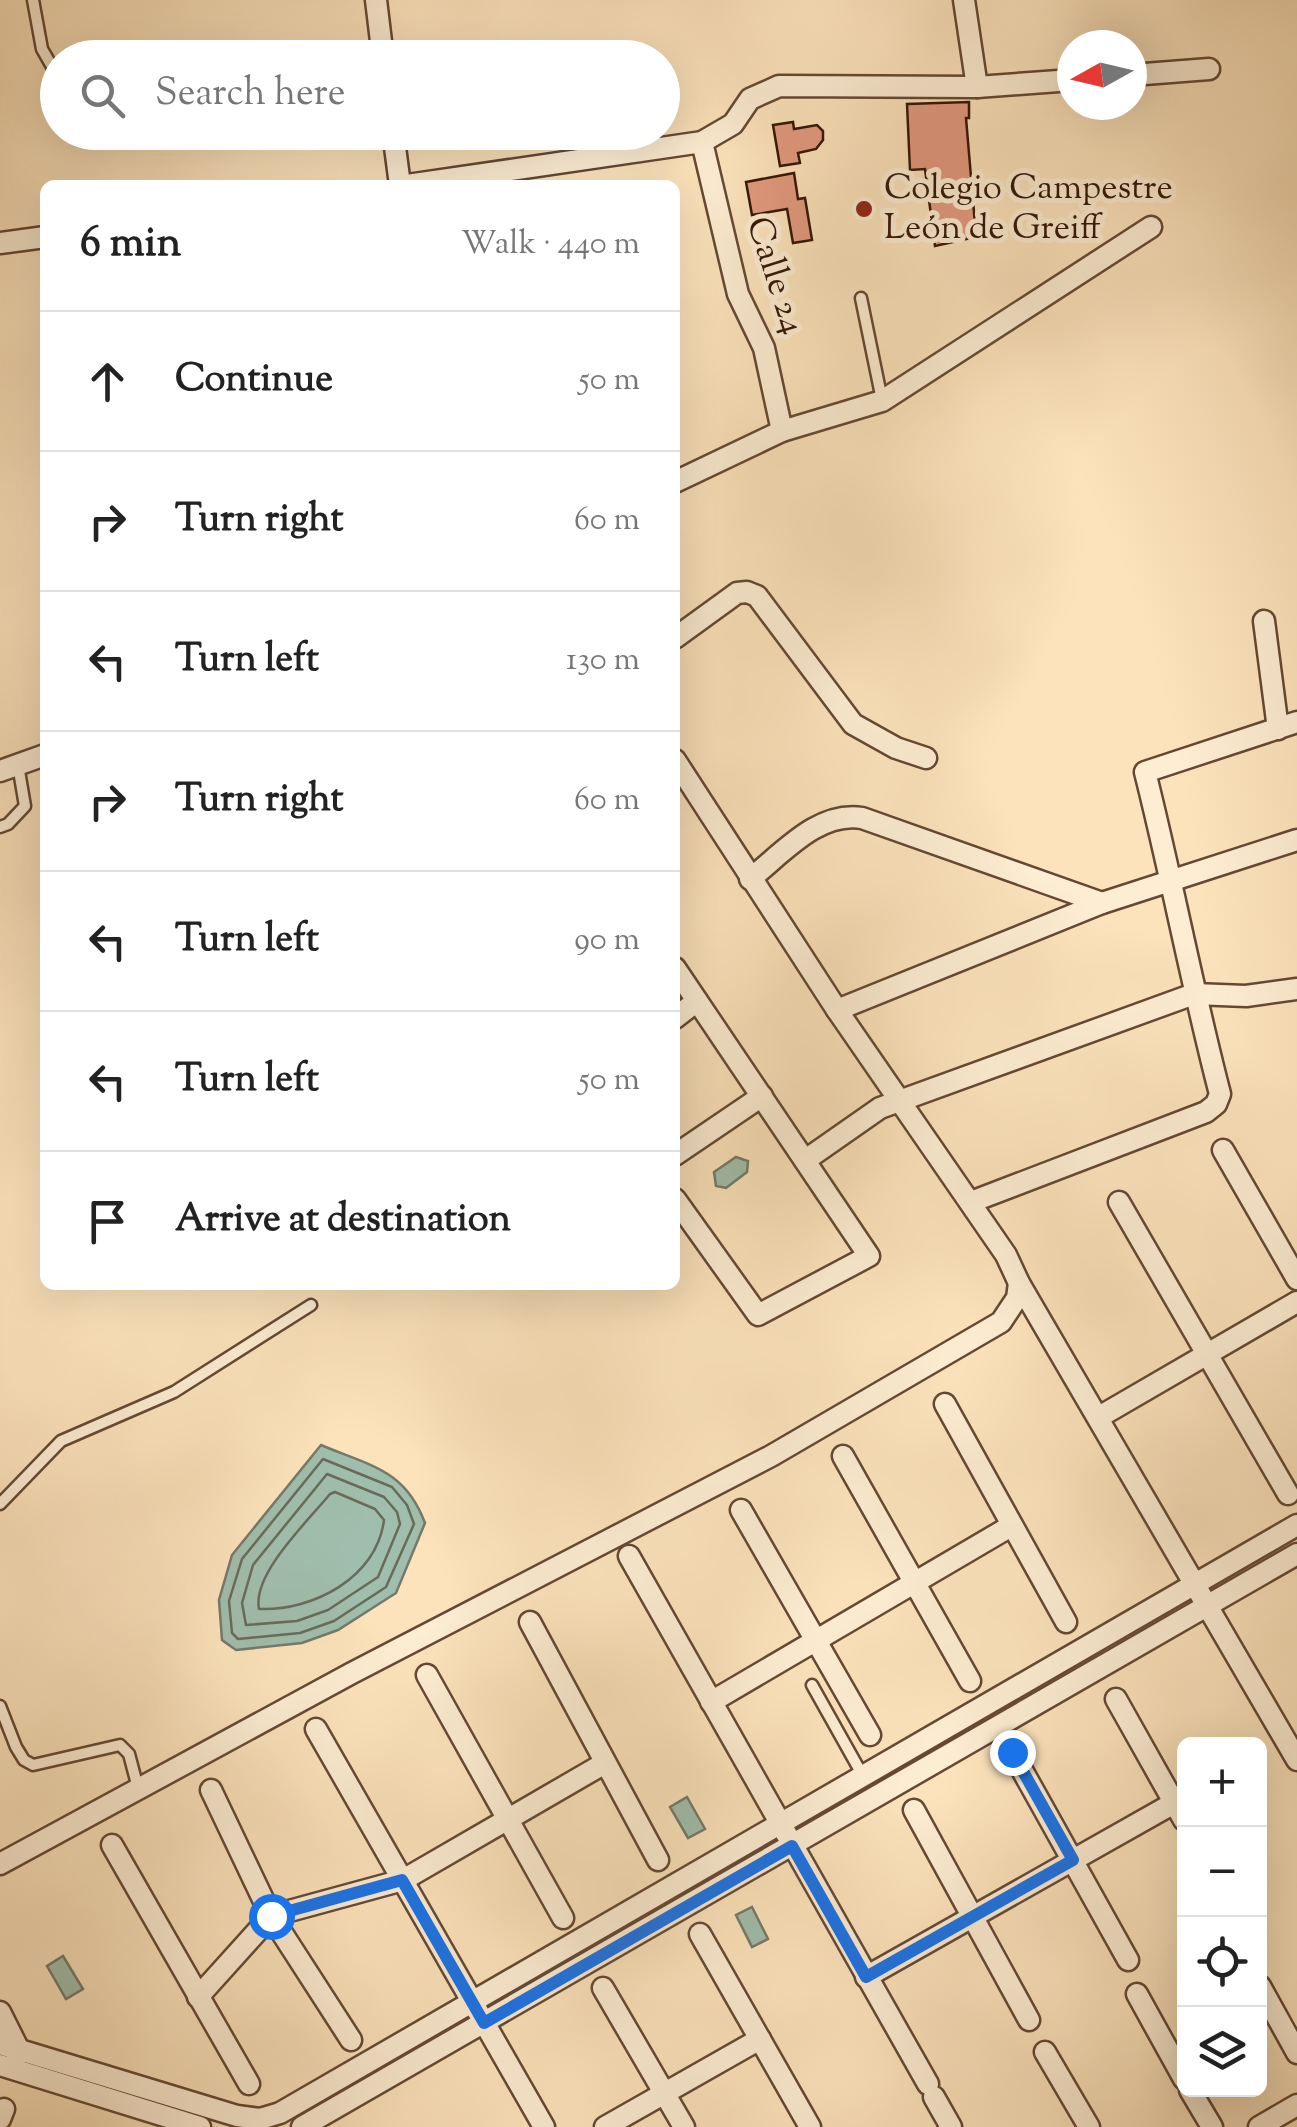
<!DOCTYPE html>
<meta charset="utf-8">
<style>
body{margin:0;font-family:"Sorts Mill Goudy",serif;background:#f6f6f6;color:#222}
.controls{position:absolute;right:30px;bottom:30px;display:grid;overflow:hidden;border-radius:15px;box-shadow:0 10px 40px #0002}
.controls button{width:90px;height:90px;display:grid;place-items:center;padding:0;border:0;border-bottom:2px solid #e0e0e0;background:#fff;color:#222;font:50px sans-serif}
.compass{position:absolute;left:1057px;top:30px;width:90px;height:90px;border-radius:50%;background:#fff;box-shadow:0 10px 40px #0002;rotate:262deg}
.stop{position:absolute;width:30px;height:30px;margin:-22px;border:8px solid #1a73e8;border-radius:50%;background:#fff}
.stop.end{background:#1a73e8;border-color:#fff;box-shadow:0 2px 10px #0008}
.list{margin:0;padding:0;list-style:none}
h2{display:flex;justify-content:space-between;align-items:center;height:130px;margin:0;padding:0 40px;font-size:42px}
h2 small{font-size:32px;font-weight:400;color:#767676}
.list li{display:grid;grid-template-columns:65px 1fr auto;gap:30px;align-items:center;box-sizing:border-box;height:140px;padding:0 40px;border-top:2px solid #e0e0e0}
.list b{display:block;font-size:38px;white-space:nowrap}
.list em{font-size:32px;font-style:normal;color:#767676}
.icon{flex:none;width:55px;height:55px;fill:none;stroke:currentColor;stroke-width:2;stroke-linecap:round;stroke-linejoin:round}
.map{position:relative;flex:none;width:1297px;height:2127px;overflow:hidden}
.search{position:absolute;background:#fff;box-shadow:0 10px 40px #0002;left:40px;top:40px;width:640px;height:110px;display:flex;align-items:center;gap:25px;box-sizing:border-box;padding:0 35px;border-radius:55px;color:#767676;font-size:38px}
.panel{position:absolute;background:#fff;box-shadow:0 10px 40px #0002;left:40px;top:180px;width:640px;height:1110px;border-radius:15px}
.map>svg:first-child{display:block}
.water{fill:#a0bead;stroke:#747a6b;stroke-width:2.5}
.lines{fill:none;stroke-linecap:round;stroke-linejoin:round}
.shore{stroke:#6a6a5a;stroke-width:2.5}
.building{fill:#e3997f;stroke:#331507;stroke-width:2.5}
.service-casing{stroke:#654834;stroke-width:15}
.minor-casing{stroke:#654834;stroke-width:25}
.service{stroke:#fdedd3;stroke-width:10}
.minor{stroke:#fdedd3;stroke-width:20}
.route{stroke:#1a73e8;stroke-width:12}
.poi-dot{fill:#8f2418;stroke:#fdedd3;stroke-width:4}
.labels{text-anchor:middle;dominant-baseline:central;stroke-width:10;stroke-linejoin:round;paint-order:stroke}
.poi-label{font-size:35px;fill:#331507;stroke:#fdedd3;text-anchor:start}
.street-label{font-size:35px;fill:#331507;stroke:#fdedd3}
</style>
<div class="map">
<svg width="1297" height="2127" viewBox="0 0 1297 2127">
<rect width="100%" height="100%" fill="#fce3bc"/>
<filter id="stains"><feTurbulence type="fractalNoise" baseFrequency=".002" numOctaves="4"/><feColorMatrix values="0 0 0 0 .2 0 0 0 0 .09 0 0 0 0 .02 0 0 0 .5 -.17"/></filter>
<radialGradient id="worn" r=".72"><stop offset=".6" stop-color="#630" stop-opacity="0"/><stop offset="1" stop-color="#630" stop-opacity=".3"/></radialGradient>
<g class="water">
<path d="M736,1157L748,1161L747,1172L726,1188L716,1186L714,1172Z"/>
<path d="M321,1445C370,1466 405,1469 425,1523L396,1593L338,1630L302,1643L236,1650L222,1640L219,1600L232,1555Z"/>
<path d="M687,1797L705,1829L688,1838L670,1807Z"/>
<path d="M752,1907L768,1939L752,1947L736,1915Z"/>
<path d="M63,1956L83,1989L66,1999L47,1966Z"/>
</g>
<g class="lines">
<g class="shore">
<path d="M323,1459L392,1487L407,1505L414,1524L386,1587L334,1621L300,1633L238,1639L232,1633L229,1601L242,1559Z"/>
<path d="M327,1474L384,1497L397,1512L400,1524L378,1577L328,1610L297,1621L246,1625L242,1603L253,1565Z"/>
<path d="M335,1492L375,1509L384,1520C377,1577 314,1611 259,1609C252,1574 308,1521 330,1494Z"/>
</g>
</g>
<g class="building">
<path d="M969,102V118H966L975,224H970L975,237L935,246L925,169L910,170L907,104Z"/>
<path d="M793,122L794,129L817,125L823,131V140L816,149L798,153L800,163L780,166L773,125Z"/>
<path d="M794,173L798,199L805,198L812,240L793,243L787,209L752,215L746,182Z"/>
</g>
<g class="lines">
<g class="service-casing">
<g id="service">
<path d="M33,0L42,49L58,77"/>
<path d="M861,298L882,400"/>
<path d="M0,827L8,824L25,806L18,765"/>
<path d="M0,1504L61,1441L174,1392L311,1305"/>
<path d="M812,1685L863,1776"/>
<path d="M0,1706L16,1747L24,1760L33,1765L120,1745L129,1754L138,1788"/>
</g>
</g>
<g class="minor-casing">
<g id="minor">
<path d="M376,0L383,58"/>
<path d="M964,0L977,87"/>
<path d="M1132,75L1209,69"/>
<path d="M393,132L400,185"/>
<path d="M702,142L738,294L764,348L782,431"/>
<path d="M407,185L702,142L733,124L750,99L779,86L977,87L1072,80"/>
<path d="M0,243L45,237"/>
<path d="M675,482L782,431L882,401L1151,227"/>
<path d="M1264,621L1278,729"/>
<path d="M675,638L737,593L747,592L757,596L853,724L896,748L926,758"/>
<path d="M675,760L837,1010L1006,1255L1019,1283L1297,1760"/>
<path d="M0,771L45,755"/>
<path d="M750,879C783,853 818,811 862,818L1102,903"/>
<path d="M675,968L869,1256L758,1315L675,1199"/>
<path d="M837,1010L1102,903L1297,840"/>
<path d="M675,1018L697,1001"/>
<path d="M1223,1150L1297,1279"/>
<path d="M675,1155L762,1096"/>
<path d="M807,1159L880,1108L1194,994L1246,996L1297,989"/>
<path d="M971,1202L1206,1112L1216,1104L1220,1094C1192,987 1172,879 1145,772L1297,722"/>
<path d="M1119,1202L1288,1494"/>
<path d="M945,1404L1066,1622"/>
<path d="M1099,1417L1297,1302"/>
<path d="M843,1456L970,1681"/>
<path d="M741,1510L870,1735"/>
<path d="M629,1556L928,2084"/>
<path d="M530,1622L658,1860"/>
<path d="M427,1675L563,1918"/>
<path d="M1116,1699L1184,1820"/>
<path d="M711,1702L1011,1526"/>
<path d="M316,1729L544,2127"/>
<path d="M1012,1752L1128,1960"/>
<path d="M211,1790L271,1916L351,2040"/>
<path d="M914,1810L1029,2020"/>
<path d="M112,1845L249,2084"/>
<path d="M0,1864L352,1673L771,1456L1001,1322L1017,1298L1019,1283"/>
<path d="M700,1934L810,2127"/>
<path d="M866,1977L1174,1803"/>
<path d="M1260,1986L1297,2053"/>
<path d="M603,1988L684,2127"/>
<path d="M1137,1994L1184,2079"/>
<path d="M198,1997L271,1916L403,1880L605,1763"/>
<path d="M0,2012L18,2048L17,2056"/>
<path d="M0,2044L237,2116L260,2119L280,2113L1297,1525"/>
<path d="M1045,2052L1089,2127"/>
<path d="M0,2065L200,2127"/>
<path d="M1190,2090L1212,2127"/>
<path d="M934,2097L951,2127"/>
<path d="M0,2119L4,2109"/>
<path d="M302,2127L1297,1554"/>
<path d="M605,2127L760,2039"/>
<path d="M1259,2127L1297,2105"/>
</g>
</g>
<use href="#service" class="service"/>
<use href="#minor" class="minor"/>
</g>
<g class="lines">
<path class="route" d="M271,1916L402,1880L484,2023L792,1846L866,1977L1073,1860L1012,1752"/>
</g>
<circle class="poi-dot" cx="864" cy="209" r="10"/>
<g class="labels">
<g class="poi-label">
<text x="884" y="189">Colegio Campestre<tspan x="884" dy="40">León de Greiff</tspan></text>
</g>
<g class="street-label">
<text transform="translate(774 276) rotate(72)">Calle 24</text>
</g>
</g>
<rect width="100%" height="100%" filter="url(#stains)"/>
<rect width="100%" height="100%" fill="url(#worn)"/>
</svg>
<div class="controls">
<button>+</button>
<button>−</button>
<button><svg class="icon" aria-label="locate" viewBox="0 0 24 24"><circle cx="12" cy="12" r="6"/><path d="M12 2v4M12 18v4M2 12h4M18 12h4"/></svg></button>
<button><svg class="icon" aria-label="layers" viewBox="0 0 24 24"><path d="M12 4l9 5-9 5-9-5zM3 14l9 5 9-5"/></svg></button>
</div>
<svg class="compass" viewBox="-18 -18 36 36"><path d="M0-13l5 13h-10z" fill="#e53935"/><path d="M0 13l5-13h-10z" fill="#767676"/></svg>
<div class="stop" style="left:271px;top:1916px"></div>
<div class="stop end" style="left:1012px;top:1752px"></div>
<div class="search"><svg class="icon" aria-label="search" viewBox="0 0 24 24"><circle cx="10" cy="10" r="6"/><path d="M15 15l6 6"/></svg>Search here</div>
<section class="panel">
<h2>6 min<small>Walk · 440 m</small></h2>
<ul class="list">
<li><svg class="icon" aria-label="ahead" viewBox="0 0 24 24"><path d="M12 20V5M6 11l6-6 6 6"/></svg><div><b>Continue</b></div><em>50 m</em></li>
<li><svg class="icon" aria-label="right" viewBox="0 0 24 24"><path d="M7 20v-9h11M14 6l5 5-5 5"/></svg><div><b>Turn right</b></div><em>60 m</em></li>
<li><svg class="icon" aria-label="left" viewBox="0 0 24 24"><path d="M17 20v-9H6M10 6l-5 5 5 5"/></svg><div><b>Turn left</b></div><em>130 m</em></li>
<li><svg class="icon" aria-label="right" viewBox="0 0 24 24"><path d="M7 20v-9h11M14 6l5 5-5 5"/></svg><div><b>Turn right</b></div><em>60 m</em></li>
<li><svg class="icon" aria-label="left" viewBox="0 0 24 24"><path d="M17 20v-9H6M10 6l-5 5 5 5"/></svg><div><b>Turn left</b></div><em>90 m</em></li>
<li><svg class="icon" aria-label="left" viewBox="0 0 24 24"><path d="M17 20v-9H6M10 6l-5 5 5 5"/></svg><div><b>Turn left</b></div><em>50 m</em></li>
<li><svg class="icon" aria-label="arrive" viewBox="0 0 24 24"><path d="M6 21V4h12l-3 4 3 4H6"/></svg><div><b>Arrive at destination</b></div></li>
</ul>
</section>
</div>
